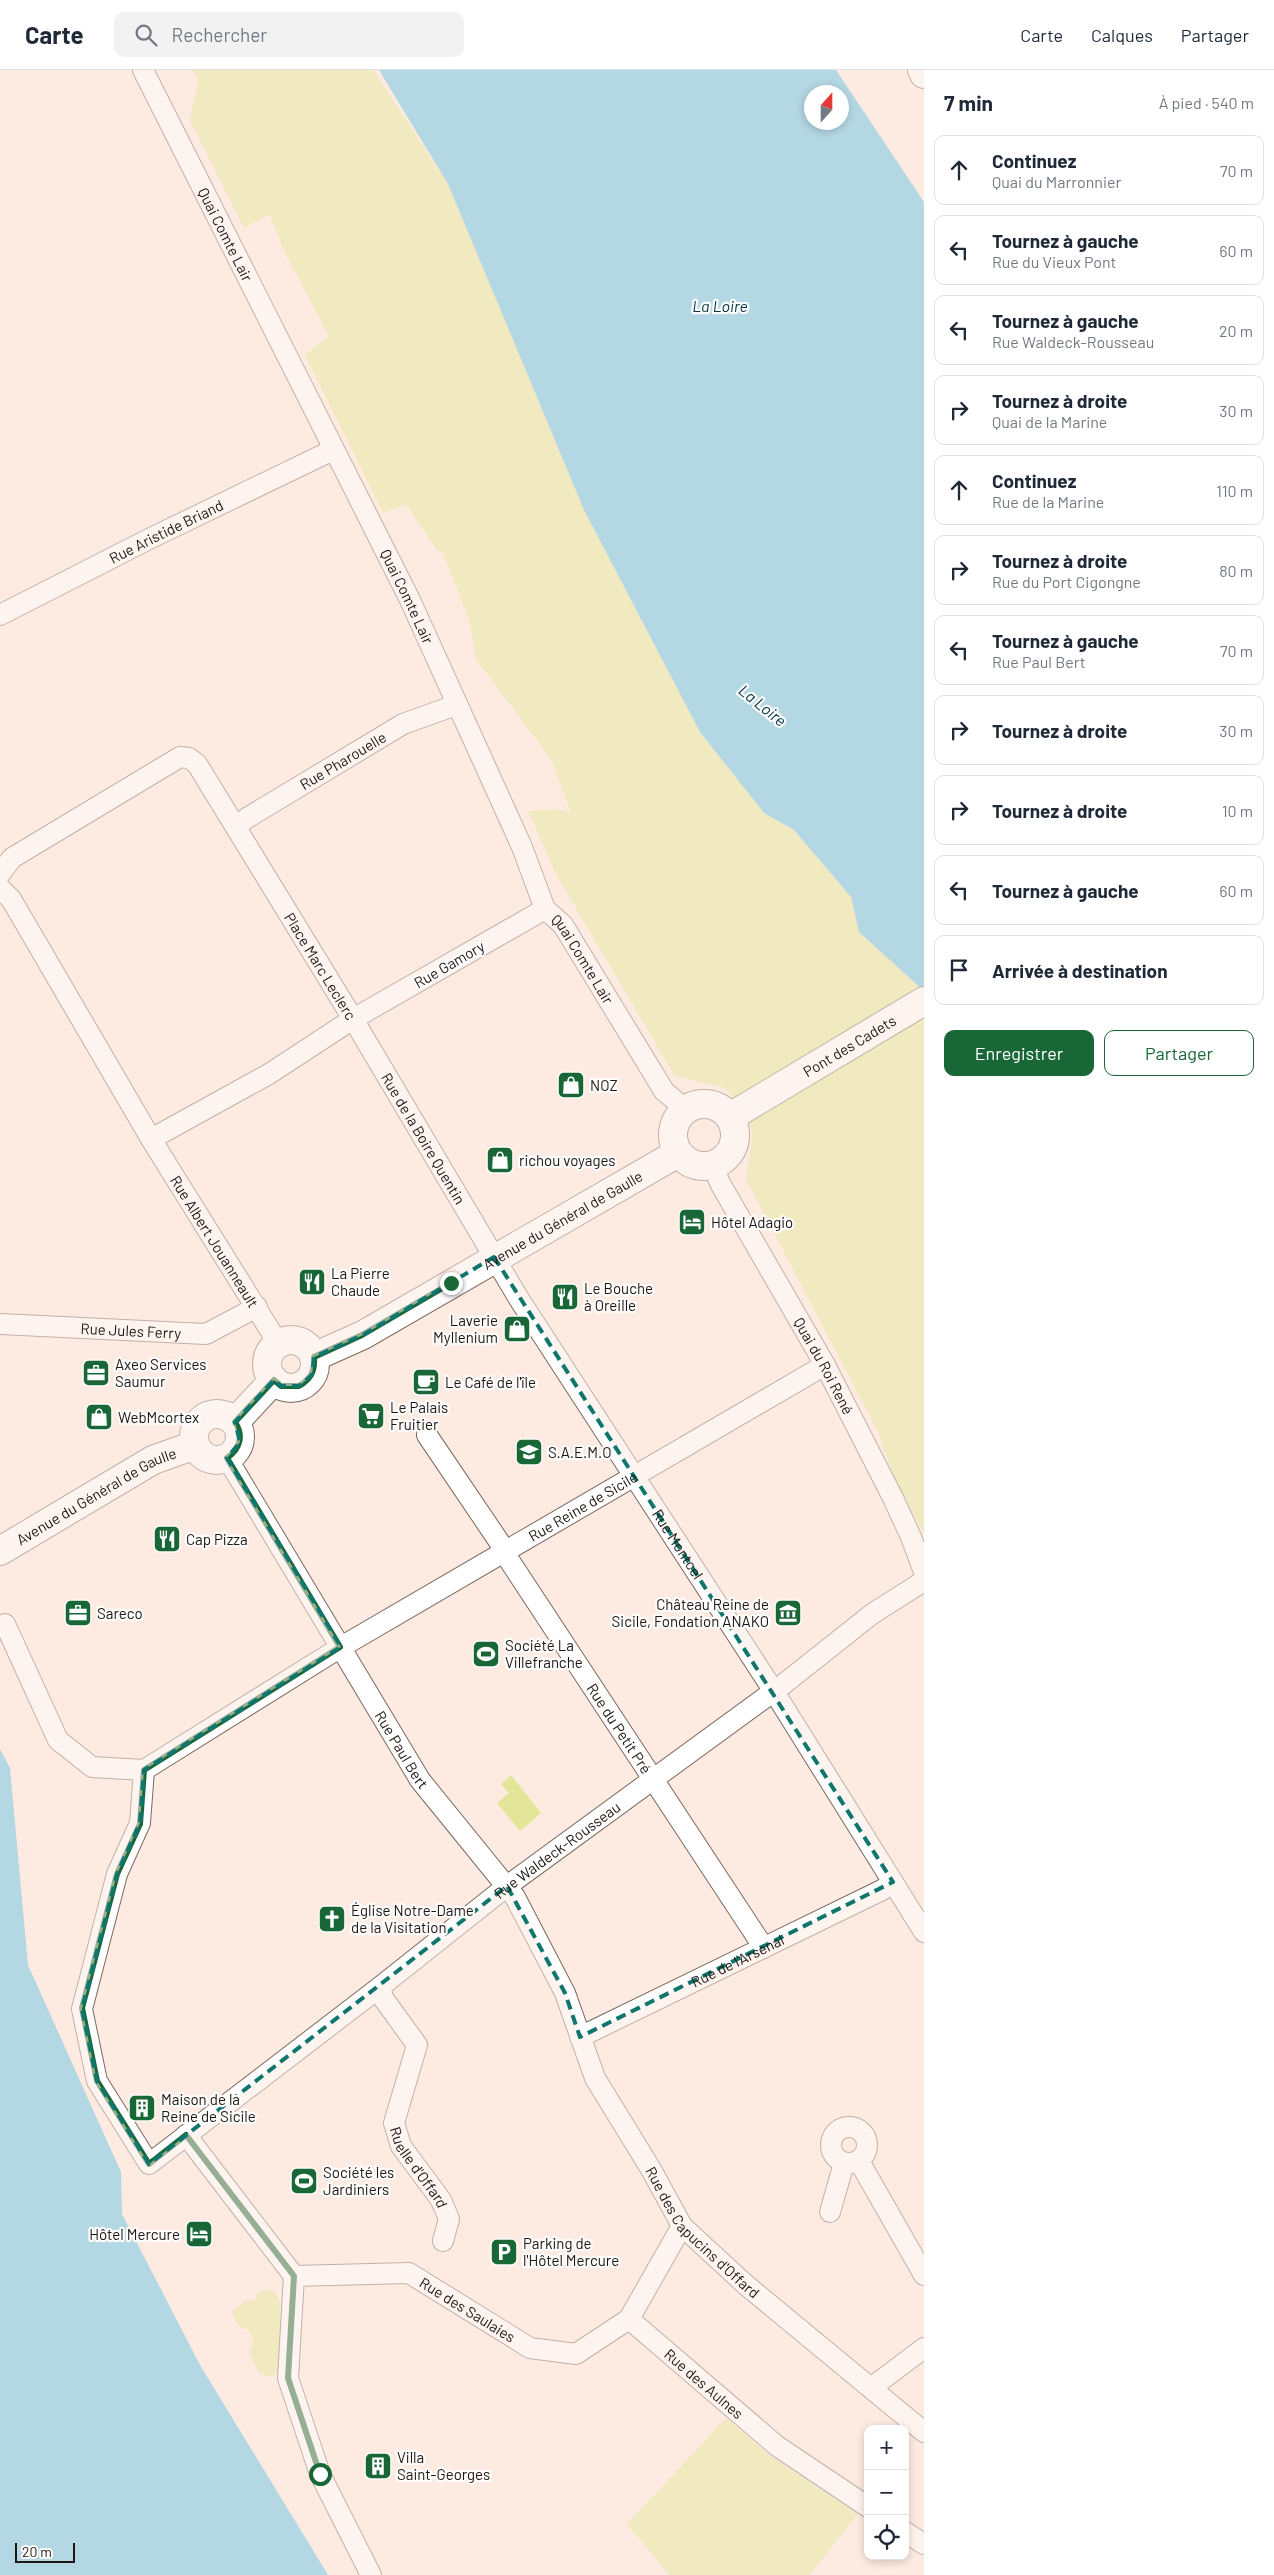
<!DOCTYPE html>
<html lang="fr">
<meta charset="utf-8">
<style>
body{margin:0;font-family:Barlow,sans-serif;background:#f2f2f3;color:#1f2937}
.controls{position:absolute;right:15px;bottom:15px;display:grid;overflow:hidden;border-radius:10px;box-shadow:0 2px 8px #0003}
.controls button{width:45px;height:45px;display:grid;place-items:center;padding:0;border:0;border-bottom:1px solid #e0e1e3;background:#fff;color:#1f2937;font:25px sans-serif}
.compass{position:absolute;left:804px;top:15px;width:45px;height:45px;border-radius:50%;background:#fff;box-shadow:0 2px 8px #0003;rotate:21deg}
.scale{position:absolute;left:15px;bottom:12px;width:60px;box-sizing:border-box;padding-left:5px;border:2px solid #1e1612;border-top:0;font-size:14px;line-height:18px;white-space:nowrap;color:#1e1612;-webkit-text-stroke:4px #fcfcfc;paint-order:stroke}
.stop{position:absolute;width:15px;height:15px;margin:-11px;border:4px solid #196736;border-radius:50%;background:#fff}
.stop.end{background:#196736;border-color:#fff;box-shadow:0 1px 5px #0008}
.list{margin:0;padding:0;list-style:none}
h2{display:flex;justify-content:space-between;align-items:center;height:65px;margin:0;padding:0 20px;font-size:21px}
h2 small{font-size:16px;font-weight:400;color:#747a83}
.list li{display:grid;grid-template-columns:32px 1fr auto;gap:15px;align-items:center;box-sizing:border-box;height:70px;margin:0 10px 10px;padding:0 10px;border:1px solid #e0e1e3;border-radius:10px}
.list b{display:block;font-size:19px;white-space:nowrap}
.list p{margin:0;font-size:16px;white-space:nowrap;color:#747a83}
.list em{font-size:16px;font-style:normal;color:#747a83}
.actions{display:flex;gap:10px;padding:15px 20px}
.actions a{flex:1;padding:11px 0;border:1px solid #196736;border-radius:10px;text-align:center;font-size:18px;color:#196736}
.actions .main{background:#196736;color:#fff}
.icon{flex:none;width:28px;height:28px;fill:none;stroke:currentColor;stroke-width:2;stroke-linecap:round;stroke-linejoin:round}
.map{position:relative;flex:none;width:924px;height:2505px;overflow:hidden}
header{display:flex;align-items:center;gap:30px;box-sizing:border-box;height:70px;padding:0 25px;background:#fff;border-bottom:1px solid #e0e1e3}
header strong{font-size:24px}
nav{display:flex;gap:28px;margin-inline-start:auto;font-size:18px}
.search{width:350px;height:45px;background:#f2f2f3;display:flex;align-items:center;gap:12px;box-sizing:border-box;padding:0 18px;border-radius:10px;color:#747a83;font-size:19px}
main{display:flex}
aside{flex:1;background:#fff}
.map>svg:first-child{display:block}
.green{fill:#e3e698}
.water{fill:#5abee5;fill-rule:evenodd}
.lines{fill:none;stroke-linecap:round;stroke-linejoin:round}
.street-casing{stroke:#7d695e;stroke-width:22}
.secondary-casing{stroke:#7d695e;stroke-width:30}
.primary-casing{stroke:#7d695e;stroke-width:30}
.street{stroke:#fff;stroke-width:20}
.secondary{stroke:#fff;stroke-width:28}
.primary{stroke:#fff;stroke-width:28}
.route{stroke:#196736;stroke-width:6}
.marked{fill:none;stroke:#0f766e;stroke-width:4;stroke-dasharray:10 6;stroke-linejoin:round}
.labels{text-anchor:middle;dominant-baseline:central;stroke-width:4.5;stroke-linejoin:round;paint-order:stroke}
.street-label{font-size:15px;fill:#1e1612;stroke:#fcfcfc}
.poi-label{font-size:15px;fill:#1e1612;stroke:#fcfcfc;text-anchor:start}
.water-label{font-size:16px;font-style:italic;fill:#063545;stroke:#fcfcfc}
</style>
<header>
<strong>Carte</strong>
<div class="search"><svg class="icon" aria-label="search" viewBox="0 0 24 24"><circle cx="10" cy="10" r="6"/><path d="M15 15l6 6"/></svg>Rechercher</div>
<nav><a>Carte</a><a>Calques</a><a>Partager</a></nav>
</header>
<main>
<div class="map">
<svg width="924" height="2505" viewBox="0 0 924 2505">
<rect width="100%" height="100%" fill="#fdebe1"/>
<g class="green">
<path d="M193,0H373L448,114L584,440L700,662L764,743L794,760L851,827L859,862L924,921V1464L894,1408L879,1364L746,1109L753,1061L726,1018L675,1006L557,806L528,741L560,739L571,743L551,689L476,589L470,553L442,480L437,481L406,434L383,443L305,285L329,266L287,187L269,144L244,158L190,50L198,11Z"/>
<path d="M511,1705L541,1743L520,1761L497,1733L509,1723L501,1714Z"/>
<path d="M263,2220L275,2221L280,2233V2303L268,2307L259,2303L249,2281L254,2273L249,2260L238,2256L232,2242L246,2230L255,2231L257,2225Z"/>
<path d="M726,2348L769,2385L858,2444L810,2505H669L627,2454Z"/>
</g>
<g class="water">
<path d="M379,0H836L924,132V921L859,862L851,827L794,760L764,743L700,662L584,440L448,114ZM812,22H842V52H812Z"/>
<path d="M0,1679L10,1698L28,1895L121,2102L122,2144L200,2295L328,2505H0Z"/>
</g>
<g class="lines">
<g class="street-casing">
<g id="street">
<path id="s1" d="M143,0L410,530L522,777L545,839L563,855L664,1021L685,1039"/>
<path id="s2" d="M0,545L151,468L333,380"/>
<path id="s3" d="M236,757L247,748L403,654L456,635"/>
<path id="s4" d="M0,804L12,788L180,687L189,688L197,694L353,949L269,1004L151,1069"/>
<path id="s5" d="M0,818L11,829L151,1069L278,1273"/>
<path id="s6" d="M545,839L353,949L519,1229L773,1620L924,1862"/>
<path id="s7" d="M712,1095L721,1115L825,1295L893,1428L911,1467L924,1502"/>
<path id="s8" d="M0,1254L206,1264L257,1237"/>
<path id="s9" d="M427,1365L500,1473L509,1490L764,1878"/>
<path id="s10" d="M227,1388L420,1710L515,1827L565,1923L595,2008L652,2101L682,2156L746,2215L924,2362"/>
<path d="M5,1554L58,1670L92,1697L144,1700"/>
<path id="s11" d="M144,1700L140,1753L117,1804L82,1939L97,2011L149,2094L380,1917L507,1816L785,1613L872,1544L924,1511"/>
<path id="s12" d="M144,1700L341,1577L825,1295"/>
<path id="s13" d="M380,1917L383,1928L417,1975L394,2053L401,2076L441,2130L449,2149L443,2171"/>
<path id="s14" d="M580,1967L882,1820L893,1812"/>
<circle cx="849" cy="2075" r="18"/>
<path d="M186,2065L294,2206"/>
<path d="M859,2091L924,2205"/>
<path d="M830,2142L844,2093"/>
<path id="s15" d="M294,2206L409,2203L530,2278L576,2284L629,2249L682,2156"/>
<path d="M294,2206L288,2308L320,2404L371,2505"/>
<path id="s16" d="M629,2249L777,2376L868,2437"/>
<path d="M871,2318L924,2278"/>
<path d="M905,2462L924,2474"/>
</g>
</g>
<g class="secondary-casing">
<g id="secondary">
<circle cx="704" cy="1065" r="31"/>
<path id="s17" d="M730,1047L924,931"/>
<circle cx="291" cy="1294" r="24"/>
<path id="s18" d="M314,1287L363,1265L678,1083"/>
<circle cx="217" cy="1367" r="23"/>
<path d="M235,1352L274,1310"/>
<path id="s19" d="M0,1481L153,1390L195,1375"/>
</g>
</g>
<g class="primary-casing">
<path id="primary" d="M922,0L924,4"/>
</g>
<use href="#street" class="street"/>
<use href="#secondary" class="secondary"/>
<use href="#primary" class="primary"/>
</g>
<g class="lines">
<path class="route" d="M320,2404L288,2308L294,2206L186,2065L149,2094L97,2011L82,1938L117,1804L140,1754L144,1700L340,1577L227,1388C240,1379 244,1366 235,1352L274,1310L281,1316H299C311,1309 315,1301 314,1287L362,1265L451,1213"/>
</g>
<path d="M0 0H924V2505H0ZM494,1187L893,1812L580,1967L565,1923L507,1816L149,2094L97,2011L82,1939L117,1804L140,1753L144,1700L341,1577L227,1388L240,1372L235,1352L274,1310L281,1316H299L312,1305L314,1287L363,1265Z" fill="#fdebe1" fill-opacity=".55" fill-rule="evenodd"/>
<path class="marked" d="M494,1187L893,1812L580,1967L565,1923L507,1816L149,2094L97,2011L82,1939L117,1804L140,1753L144,1700L341,1577L227,1388L240,1372L235,1352L274,1310L281,1316H299L312,1305L314,1287L363,1265Z"/>
<defs>
<g id="shop-square" transform="scale(1.4375)"><rect x="-9" y="-9" width="18" height="18" rx="4" fill="#196736" stroke="#fcfcfc"/><path d="M-5-2.5h2.3a2.7 3.5 0 0 1 5.4 0H5L5.5 6h-11ZM-1.5-2.5h3a1.5 2.3 0 0 0-3 0Z" fill="#fff"/></g>
<g id="hotel-square" transform="scale(1.4375)"><rect x="-9" y="-9" width="18" height="18" rx="4" fill="#196736" stroke="#fcfcfc"/><path d="M-6-4.5h1.5V1H6V5H4.5V3h-9V5H-6ZM-4 0a1.8 1.8 0 1 1 3.6 0ZM.5 0V-2.5h3Q6-2.5 6 0Z" fill="#fff"/></g>
<g id="restaurant-square" transform="scale(1.4375)"><rect x="-9" y="-9" width="18" height="18" rx="4" fill="#196736" stroke="#fcfcfc"/><path d="M-5-6h1v4h1v-4h1v4h1v-4h1v5L-1.5 .5V6h-2V.5L-5-1ZM5-6V6H3V1.5H1.5Q1.5-4 5-6Z" fill="#fff"/></g>
<g id="office-square" transform="scale(1.4375)"><rect x="-9" y="-9" width="18" height="18" rx="4" fill="#196736" stroke="#fcfcfc"/><path d="M-6-3h4V-5.5h4V-3h4V5H-6ZM-1-4.5V-3h2v-1.5ZM-6 0V1H6V0Z" fill="#fff"/></g>
<g id="cafe-square" transform="scale(1.4375)"><rect x="-9" y="-9" width="18" height="18" rx="4" fill="#196736" stroke="#fcfcfc"/><path d="M-5.5-4.5H6V0H3Q3 3.5 0 3.5H-2.5Q-5.5 3.5-5.5 0ZM3-3.2v2h1.7v-2ZM-6 4.5H4V6H-6Z" fill="#fff"/></g>
<g id="supermarket-square" transform="scale(1.4375)"><rect x="-9" y="-9" width="18" height="18" rx="4" fill="#196736" stroke="#fcfcfc"/><path d="M-6-5.5h2.5l.6 2H6L4.5 2H-2.5L-4.4-4H-6ZM-1.5 3.2a1.3 1.3 0 1 0 .1 0ZM3 3.2a1.3 1.3 0 1 0 .1 0Z" fill="#fff"/></g>
<g id="school-square" transform="scale(1.4375)"><rect x="-9" y="-9" width="18" height="18" rx="4" fill="#196736" stroke="#fcfcfc"/><path d="M0-5L7-2L0 1L-7-2ZM-4 1L0 2.5L4 1V4Q0 6-4 4Z" fill="#fff"/></g>
<g id="museum-square" transform="scale(1.4375)"><rect x="-9" y="-9" width="18" height="18" rx="4" fill="#196736" stroke="#fcfcfc"/><path d="M0-6L6-3V-2H-6V-3ZM-5-1h2V3h-2ZM-1-1h2V3h-2ZM3-1h2V3H3ZM-6 4H6V6H-6Z" fill="#fff"/></g>
<g id="stadium-square" transform="scale(1.4375)"><rect x="-9" y="-9" width="18" height="18" rx="4" fill="#196736" stroke="#fcfcfc"/><path d="M0-5a6.5 5 0 1 0 0 10a6.5 5 0 1 0 0-10ZM-3.5-1.8h7v3.6h-7Z" fill="#fff"/></g>
<g id="church-square" transform="scale(1.4375)"><rect x="-9" y="-9" width="18" height="18" rx="4" fill="#196736" stroke="#fcfcfc"/><path d="M-1.2-6h2.4v3.5h3.3v2.4h-3.3V6h-2.4V-.1h-3.3v-2.4h3.3Z" fill="#fff"/></g>
<g id="building-square" transform="scale(1.4375)"><rect x="-9" y="-9" width="18" height="18" rx="4" fill="#196736" stroke="#fcfcfc"/><path d="M-4-6H4V6H1V3H-1V6H-4ZM-2.5-4.3h1.7v1.8h-1.7ZM.8-4.3h1.7v1.8H.8ZM-2.5-1h1.7V.8h-1.7ZM.8-1h1.7V.8H.8Z" fill="#fff"/></g>
<g id="parking-square" transform="scale(1.4375)"><rect x="-9" y="-9" width="18" height="18" rx="4" fill="#196736" stroke="#fcfcfc"/><path d="M-3.5-5.5H1a3.5 3.5 0 0 1 0 7H-1V5.5H-3.5ZM-1-3.4V-.6H.8a1.4 1.4 0 0 0 0-2.8Z" fill="#fff"/></g>
</defs>
<g fill-rule="evenodd">
<use href="#shop-square" x="571" y="1015"/>
<use href="#shop-square" x="500" y="1090"/>
<use href="#hotel-square" x="692" y="1152"/>
<use href="#restaurant-square" x="312" y="1212"/>
<use href="#restaurant-square" x="565" y="1227"/>
<use href="#shop-square" x="517" y="1259"/>
<use href="#office-square" x="96" y="1303"/>
<use href="#cafe-square" x="426" y="1312"/>
<use href="#supermarket-square" x="371" y="1346"/>
<use href="#shop-square" x="99" y="1347"/>
<use href="#school-square" x="529" y="1382"/>
<use href="#restaurant-square" x="167" y="1469"/>
<use href="#office-square" x="78" y="1543"/>
<use href="#museum-square" x="788" y="1543"/>
<use href="#stadium-square" x="486" y="1584"/>
<use href="#church-square" x="332" y="1849"/>
<use href="#building-square" x="142" y="2038"/>
<use href="#stadium-square" x="304" y="2111"/>
<use href="#hotel-square" x="199" y="2164"/>
<use href="#parking-square" x="504" y="2182"/>
<use href="#building-square" x="378" y="2396"/>
</g>
<g class="labels">
<g class="street-label">
<text stroke="none"><textPath href="#s1" startOffset="184">Quai Comte Lair</textPath></text>
<text stroke="none"><textPath href="#s2" startOffset="186">Rue Aristide Briand</textPath></text>
<text stroke="none"><textPath href="#s1" startOffset="589">Quai Comte Lair</textPath></text>
<text stroke="none"><textPath href="#s3" startOffset="126">Rue Pharouelle</textPath></text>
<text stroke="none"><textPath href="#s1" startOffset="994">Quai Comte Lair</textPath></text>
<text transform="translate(449 894) rotate(-30)">Rue Gamory</text>
<text stroke="none"><textPath href="#s4" startOffset="472">Place Marc Leclerc</textPath></text>
<text stroke="none"><textPath href="#s17" startOffset="139">Pont des Cadets</textPath></text>
<text stroke="none"><textPath href="#s6" startOffset="360">Rue de la Boire Quentin</textPath></text>
<text stroke="none"><textPath href="#s18" startOffset="284">Avenue du Général de Gaulle</textPath></text>
<text stroke="none"><textPath href="#s5" startOffset="414">Rue Albert Jouanneault</textPath></text>
<text stroke="none"><textPath href="#s8" startOffset="131">Rue Jules Ferry</textPath></text>
<text stroke="none"><textPath href="#s7" startOffset="230">Quai du Roi René</textPath></text>
<text stroke="none"><textPath href="#s19" startOffset="111">Avenue du Général de Gaulle</textPath></text>
<text stroke="none"><textPath href="#s12" startOffset="512">Rue Reine de Sicile</textPath></text>
<text stroke="none"><textPath href="#s6" startOffset="839">Rue Montcel</textPath></text>
<text stroke="none"><textPath href="#s9" startOffset="351">Rue du Petit Pré</textPath></text>
<text stroke="none"><textPath href="#s10" startOffset="340">Rue Paul Bert</textPath></text>
<text stroke="none"><textPath href="#s11" startOffset="935">Rue Waldeck-Rousseau</textPath></text>
<text stroke="none"><textPath href="#s14" startOffset="175">Rue de l'Arsenal</textPath></text>
<text stroke="none"><textPath href="#s13" startOffset="202">Ruelle d'Offard</textPath></text>
<text stroke="none"><textPath href="#s10" startOffset="914">Rue des Capucins d'Offard</textPath></text>
<text stroke="none"><textPath href="#s15" startOffset="184">Rue des Saulaies</textPath></text>
<text stroke="none"><textPath href="#s16" startOffset="99">Rue des Aulnes</textPath></text>
</g>
<g class="poi-label">
<text x="590" y="1015">NOZ</text>
<text x="519" y="1090">richou voyages</text>
<text x="711" y="1152">Hôtel Adagio</text>
<text x="331" y="1203">La Pierre<tspan x="331" dy="17">Chaude</tspan></text>
<text x="584" y="1218">Le Bouche<tspan x="584" dy="17">à Oreille</tspan></text>
<text x="498" y="1250" text-anchor="end">Laverie<tspan x="498" dy="17">Myllenium</tspan></text>
<text x="115" y="1294">Axeo Services<tspan x="115" dy="17">Saumur</tspan></text>
<text x="445" y="1312">Le Café de l'île</text>
<text x="390" y="1337">Le Palais<tspan x="390" dy="17">Fruitier</tspan></text>
<text x="118" y="1347">WebMcortex</text>
<text x="548" y="1382">S.A.E.M.O</text>
<text x="186" y="1469">Cap Pizza</text>
<text x="769" y="1534" text-anchor="end">Château Reine de<tspan x="769" dy="17">Sicile, Fondation ANAKO</tspan></text>
<text x="97" y="1543">Sareco</text>
<text x="505" y="1575">Société La<tspan x="505" dy="17">Villefranche</tspan></text>
<text x="351" y="1840">Église Notre-Dame<tspan x="351" dy="17">de la Visitation</tspan></text>
<text x="161" y="2029">Maison de la<tspan x="161" dy="17">Reine de Sicile</tspan></text>
<text x="323" y="2102">Société les<tspan x="323" dy="17">Jardiniers</tspan></text>
<text x="180" y="2164" text-anchor="end">Hôtel Mercure</text>
<text x="523" y="2173">Parking de<tspan x="523" dy="17">l'Hôtel Mercure</tspan></text>
<text x="397" y="2387">Villa<tspan x="397" dy="17">Saint-Georges</tspan></text>
</g>
<g class="water-label">
<text x="720" y="235">La Loire</text>
<text transform="translate(763 635) rotate(39)">La Loire</text>
</g>
</g>
</svg>
<div class="controls">
<button>+</button>
<button>−</button>
<button><svg class="icon" aria-label="locate" viewBox="0 0 24 24"><circle cx="12" cy="12" r="6"/><path d="M12 2v4M12 18v4M2 12h4M18 12h4"/></svg></button>
</div>
<svg class="compass" viewBox="-18 -18 36 36"><path d="M0-13l5 13h-10z" fill="#e53935"/><path d="M0 13l5-13h-10z" fill="#747a83"/></svg>
<div class="scale">20 m</div>
<div class="stop" style="left:320px;top:2404px"></div>
<div class="stop end" style="left:451px;top:1213px"></div>
</div>
<aside>
<h2>7 min<small>À pied · 540 m</small></h2>
<ul class="list">
<li><svg class="icon" aria-label="ahead" viewBox="0 0 24 24"><path d="M12 20V5M6 11l6-6 6 6"/></svg><div><b>Continuez</b><p>Quai du Marronnier</p></div><em>70 m</em></li>
<li><svg class="icon" aria-label="left" viewBox="0 0 24 24"><path d="M17 20v-9H6M10 6l-5 5 5 5"/></svg><div><b>Tournez à gauche</b><p>Rue du Vieux Pont</p></div><em>60 m</em></li>
<li><svg class="icon" aria-label="left" viewBox="0 0 24 24"><path d="M17 20v-9H6M10 6l-5 5 5 5"/></svg><div><b>Tournez à gauche</b><p>Rue Waldeck-Rousseau</p></div><em>20 m</em></li>
<li><svg class="icon" aria-label="right" viewBox="0 0 24 24"><path d="M7 20v-9h11M14 6l5 5-5 5"/></svg><div><b>Tournez à droite</b><p>Quai de la Marine</p></div><em>30 m</em></li>
<li><svg class="icon" aria-label="ahead" viewBox="0 0 24 24"><path d="M12 20V5M6 11l6-6 6 6"/></svg><div><b>Continuez</b><p>Rue de la Marine</p></div><em>110 m</em></li>
<li><svg class="icon" aria-label="right" viewBox="0 0 24 24"><path d="M7 20v-9h11M14 6l5 5-5 5"/></svg><div><b>Tournez à droite</b><p>Rue du Port Cigongne</p></div><em>80 m</em></li>
<li><svg class="icon" aria-label="left" viewBox="0 0 24 24"><path d="M17 20v-9H6M10 6l-5 5 5 5"/></svg><div><b>Tournez à gauche</b><p>Rue Paul Bert</p></div><em>70 m</em></li>
<li><svg class="icon" aria-label="right" viewBox="0 0 24 24"><path d="M7 20v-9h11M14 6l5 5-5 5"/></svg><div><b>Tournez à droite</b></div><em>30 m</em></li>
<li><svg class="icon" aria-label="right" viewBox="0 0 24 24"><path d="M7 20v-9h11M14 6l5 5-5 5"/></svg><div><b>Tournez à droite</b></div><em>10 m</em></li>
<li><svg class="icon" aria-label="left" viewBox="0 0 24 24"><path d="M17 20v-9H6M10 6l-5 5 5 5"/></svg><div><b>Tournez à gauche</b></div><em>60 m</em></li>
<li><svg class="icon" aria-label="arrive" viewBox="0 0 24 24"><path d="M6 21V4h12l-3 4 3 4H6"/></svg><div><b>Arrivée à destination</b></div></li>
</ul>
<div class="actions"><a class="main">Enregistrer</a><a>Partager</a></div>
</aside>
</main>
